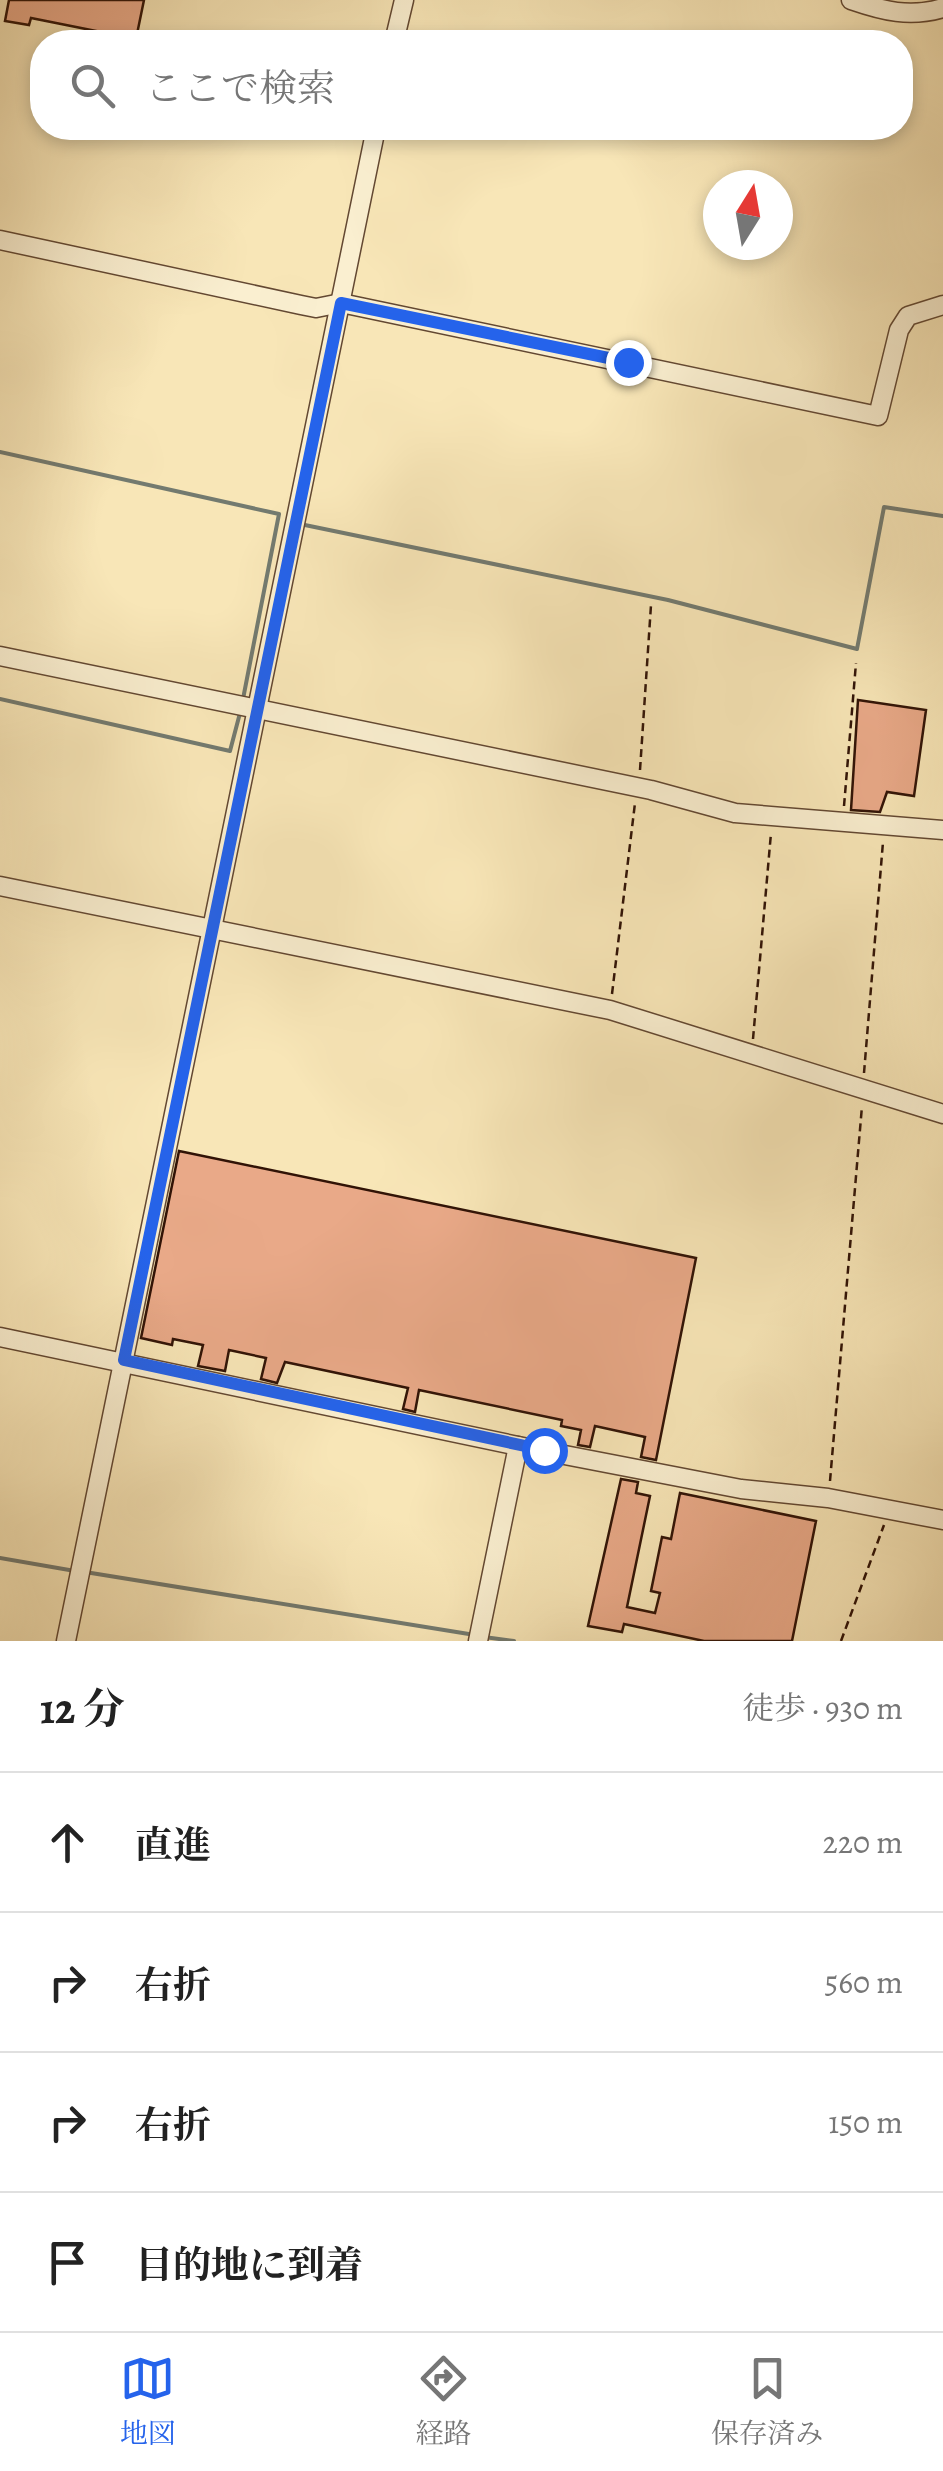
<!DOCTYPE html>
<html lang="ja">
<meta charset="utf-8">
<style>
body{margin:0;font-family:Alegreya,"Noto Serif JP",serif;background:#f6f6f6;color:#222}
.compass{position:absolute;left:703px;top:170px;width:90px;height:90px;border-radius:50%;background:#fff;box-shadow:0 5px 15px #0003;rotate:11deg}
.stop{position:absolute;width:30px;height:30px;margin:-22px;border:8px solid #2563eb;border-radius:50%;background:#fff}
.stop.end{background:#2563eb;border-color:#fff;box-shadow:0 2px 10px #0008}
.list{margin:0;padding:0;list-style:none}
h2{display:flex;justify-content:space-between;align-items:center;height:130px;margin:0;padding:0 40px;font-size:42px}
h2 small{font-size:32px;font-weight:400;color:#767676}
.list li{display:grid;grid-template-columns:65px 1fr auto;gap:30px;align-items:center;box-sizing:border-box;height:140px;padding:0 40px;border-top:2px solid #e0e0e0}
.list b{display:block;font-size:38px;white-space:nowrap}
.list em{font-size:32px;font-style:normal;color:#767676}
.icon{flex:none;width:55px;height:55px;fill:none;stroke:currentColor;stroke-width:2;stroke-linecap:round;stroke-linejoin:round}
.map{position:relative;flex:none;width:943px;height:1641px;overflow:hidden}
.search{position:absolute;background:#fff;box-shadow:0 5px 15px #0003;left:30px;right:30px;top:30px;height:110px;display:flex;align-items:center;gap:25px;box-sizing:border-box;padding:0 35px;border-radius:40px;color:#767676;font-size:38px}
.sheet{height:690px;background:#fff}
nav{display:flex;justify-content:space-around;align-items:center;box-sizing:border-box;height:140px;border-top:2px solid #e0e0e0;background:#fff;font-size:28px;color:#767676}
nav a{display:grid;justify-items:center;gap:5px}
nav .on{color:#2563eb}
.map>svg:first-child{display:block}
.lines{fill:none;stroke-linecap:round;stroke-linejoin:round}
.stream{stroke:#737a6f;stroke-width:4}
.building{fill:#e9a988;stroke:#311306;stroke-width:2.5}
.minor-casing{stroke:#634832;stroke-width:21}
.path{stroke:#311306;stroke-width:2.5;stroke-dasharray:8 5;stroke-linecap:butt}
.minor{stroke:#faefd0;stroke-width:18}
.route{stroke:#2563eb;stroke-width:12}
</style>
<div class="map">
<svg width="943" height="1641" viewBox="0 0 943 1641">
<rect width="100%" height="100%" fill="#f8e6b7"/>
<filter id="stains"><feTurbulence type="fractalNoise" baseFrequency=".002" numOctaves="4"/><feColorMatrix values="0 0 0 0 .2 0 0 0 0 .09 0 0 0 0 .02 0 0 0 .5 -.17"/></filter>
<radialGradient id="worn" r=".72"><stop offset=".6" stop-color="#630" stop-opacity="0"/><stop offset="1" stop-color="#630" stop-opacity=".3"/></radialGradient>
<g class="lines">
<g class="stream">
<path d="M0,452L279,514L243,699"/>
<path d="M300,524L668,600L857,649L884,507L943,516"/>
<path d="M0,699L230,751L240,713"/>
<path d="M0,1558L75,1571"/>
<path d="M85,1572L475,1635"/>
<path d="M484,1637L514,1641"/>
</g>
</g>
<g class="building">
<path d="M9,0H144L136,39L31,18L29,25L5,21Z"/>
<path d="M858,700L926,710L914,796L887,792L880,812L851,810Z"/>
<path d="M179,1151L696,1258L656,1460L641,1457L645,1437L595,1426L590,1447L578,1445L581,1430L561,1426L562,1420L419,1390L415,1412L403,1409L408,1388L285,1362L277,1383L261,1379L266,1358L229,1350L225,1371L198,1366L203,1345L173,1339L172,1345L141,1338Z"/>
<path d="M621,1479L638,1482L636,1493L650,1496L627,1607L655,1613L660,1593L651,1591L662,1537L671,1539L680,1493L816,1521L792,1641H704L624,1624L622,1632L588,1626Z"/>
</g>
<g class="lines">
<g class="minor-casing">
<g id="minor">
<path d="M851,0C883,11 910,18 943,8"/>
<path d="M394,42L404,0"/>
<path d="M0,240L301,305L316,308L341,303L878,416L899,330L908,316L943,305"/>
<path d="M0,656L651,790L735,813L943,830"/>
<path d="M0,886L610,1010L943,1114"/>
<path d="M0,1337L518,1446L741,1489L828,1498L943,1520"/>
<path d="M66,1641L376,128"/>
<path d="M478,1641L518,1446"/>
</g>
</g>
<g class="path">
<path d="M640,770L651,605"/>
<path d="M844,806L856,663"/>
<path d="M612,994L635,803"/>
<path d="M753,1039L771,833"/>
<path d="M864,1073L883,842"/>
<path d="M830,1481L862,1106"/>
<path d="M841,1641L884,1525"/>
</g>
<use href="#minor" class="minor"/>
</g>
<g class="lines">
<path class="route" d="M544,1450L124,1360L341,303L628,362"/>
</g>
<rect width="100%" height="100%" filter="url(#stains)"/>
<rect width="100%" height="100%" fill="url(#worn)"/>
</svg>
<svg class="compass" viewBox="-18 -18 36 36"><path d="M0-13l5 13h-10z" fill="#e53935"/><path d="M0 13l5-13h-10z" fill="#767676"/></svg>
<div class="stop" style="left:544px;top:1450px"></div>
<div class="stop end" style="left:628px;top:362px"></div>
<div class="search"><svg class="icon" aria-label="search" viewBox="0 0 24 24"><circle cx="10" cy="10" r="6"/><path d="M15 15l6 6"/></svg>ここで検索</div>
</div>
<section class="sheet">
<h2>12 分<small>徒歩 · 930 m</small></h2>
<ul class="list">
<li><svg class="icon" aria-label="ahead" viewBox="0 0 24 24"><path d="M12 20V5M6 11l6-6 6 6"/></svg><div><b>直進</b></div><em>220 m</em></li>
<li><svg class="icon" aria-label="right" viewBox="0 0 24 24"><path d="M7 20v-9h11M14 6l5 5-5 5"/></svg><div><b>右折</b></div><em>560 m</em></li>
<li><svg class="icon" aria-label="right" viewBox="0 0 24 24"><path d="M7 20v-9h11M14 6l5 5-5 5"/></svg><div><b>右折</b></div><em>150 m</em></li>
<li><svg class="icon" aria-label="arrive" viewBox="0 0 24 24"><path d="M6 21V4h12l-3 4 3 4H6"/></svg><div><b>目的地に到着</b></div></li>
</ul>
</section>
<nav>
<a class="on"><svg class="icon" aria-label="map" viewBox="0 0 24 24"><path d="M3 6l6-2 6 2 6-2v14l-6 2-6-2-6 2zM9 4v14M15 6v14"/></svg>地図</a>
<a><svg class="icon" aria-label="directions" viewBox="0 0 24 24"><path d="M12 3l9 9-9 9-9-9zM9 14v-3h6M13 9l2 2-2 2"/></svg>経路</a>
<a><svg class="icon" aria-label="saved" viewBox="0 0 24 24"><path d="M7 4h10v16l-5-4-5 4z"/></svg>保存済み</a>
</nav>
